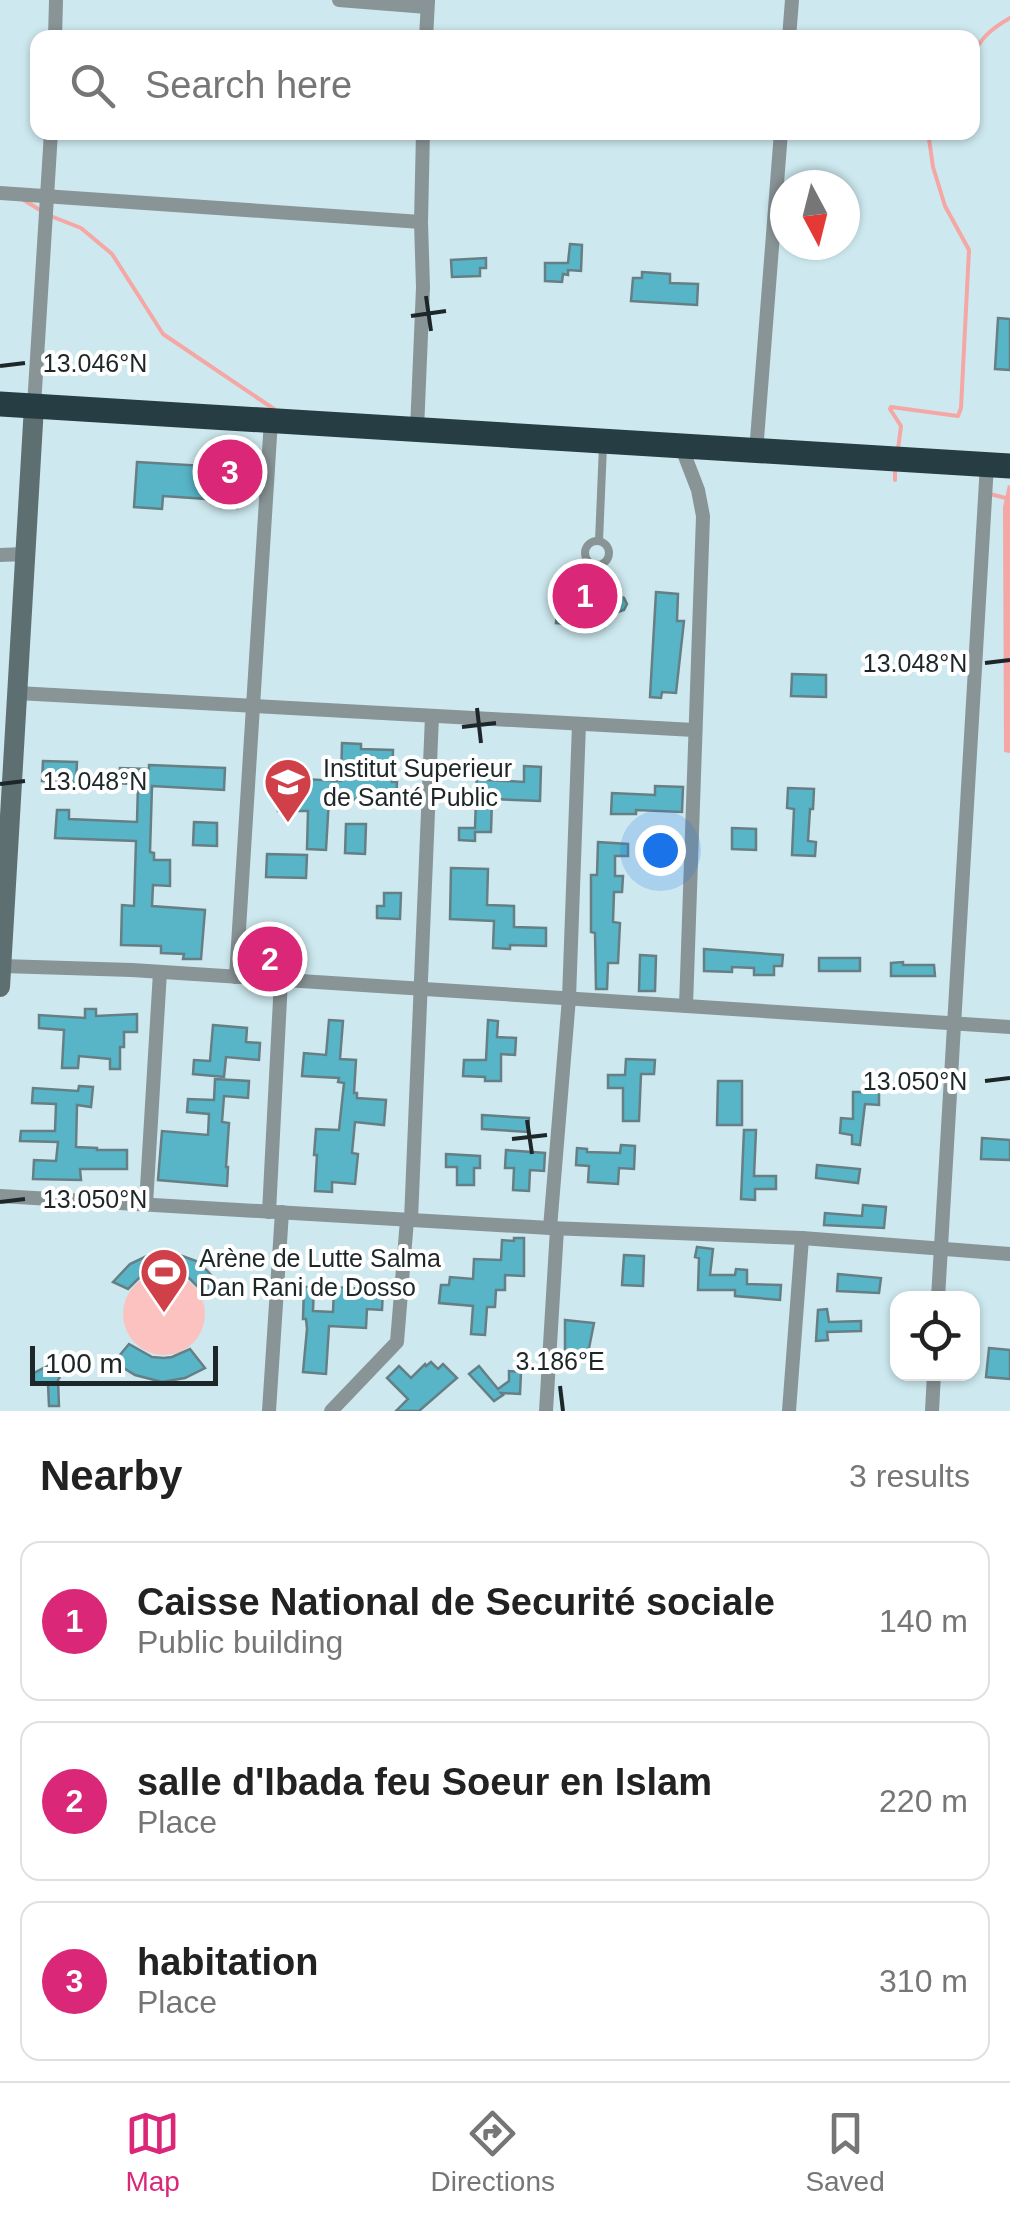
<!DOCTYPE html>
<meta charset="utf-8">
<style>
body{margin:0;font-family:Arial,sans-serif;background:#f6f6f6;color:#222}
.controls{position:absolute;right:30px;bottom:30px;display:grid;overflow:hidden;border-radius:20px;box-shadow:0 2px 8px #0004}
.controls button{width:90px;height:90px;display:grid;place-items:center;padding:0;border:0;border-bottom:2px solid #e0e0e0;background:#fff;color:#222;font:50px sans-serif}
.compass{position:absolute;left:770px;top:170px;width:90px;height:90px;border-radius:50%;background:#fff;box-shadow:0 2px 8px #0004;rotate:173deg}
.scale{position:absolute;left:30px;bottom:25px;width:188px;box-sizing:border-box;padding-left:10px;border:5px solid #1d2729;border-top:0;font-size:28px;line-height:35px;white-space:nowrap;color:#1d2729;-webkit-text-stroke:8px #fff;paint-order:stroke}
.you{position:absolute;left:660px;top:850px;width:35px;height:35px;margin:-25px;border:8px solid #fff;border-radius:50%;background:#1a73e8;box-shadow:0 0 0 15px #1a73e833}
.badge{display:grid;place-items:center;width:65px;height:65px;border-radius:50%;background:#db2777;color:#fff;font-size:32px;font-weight:700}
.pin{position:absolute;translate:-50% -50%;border:5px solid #fff;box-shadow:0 2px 10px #0006}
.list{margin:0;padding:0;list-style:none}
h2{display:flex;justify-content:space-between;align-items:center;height:130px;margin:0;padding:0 40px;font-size:42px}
h2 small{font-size:32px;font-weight:400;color:#767676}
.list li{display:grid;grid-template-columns:65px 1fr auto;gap:30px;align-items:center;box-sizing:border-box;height:160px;margin:0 20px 20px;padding:0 20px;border:2px solid #e0e0e0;border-radius:20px}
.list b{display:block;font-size:38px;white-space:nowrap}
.list p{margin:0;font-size:32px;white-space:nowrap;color:#767676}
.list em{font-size:32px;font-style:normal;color:#767676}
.icon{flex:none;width:55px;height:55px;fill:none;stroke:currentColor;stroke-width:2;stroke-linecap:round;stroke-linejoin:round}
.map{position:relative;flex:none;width:1010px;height:1411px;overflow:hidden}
.search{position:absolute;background:#fff;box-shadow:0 2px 8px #0004;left:30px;right:30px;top:30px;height:110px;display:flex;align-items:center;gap:25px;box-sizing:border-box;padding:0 35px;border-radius:20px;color:#767676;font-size:38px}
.sheet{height:670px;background:#fff}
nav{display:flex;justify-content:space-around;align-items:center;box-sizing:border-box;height:140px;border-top:2px solid #e0e0e0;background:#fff;font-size:28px;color:#767676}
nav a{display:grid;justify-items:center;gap:5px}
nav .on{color:#db2777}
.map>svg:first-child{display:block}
.green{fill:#fcc2bf}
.water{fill:#f4a7a4}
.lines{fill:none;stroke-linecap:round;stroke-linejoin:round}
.stream{stroke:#f4a7a4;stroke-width:4}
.building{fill:#57b5c7;stroke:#667f85;stroke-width:2.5}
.lane{stroke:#899497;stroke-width:8}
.street{stroke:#899497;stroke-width:14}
.secondary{stroke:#5e6f72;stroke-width:20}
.highway{stroke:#263e43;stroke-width:25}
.ticks{fill:none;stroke:#1d2729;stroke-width:4}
.labels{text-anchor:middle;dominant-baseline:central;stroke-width:8;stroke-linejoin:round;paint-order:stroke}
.poi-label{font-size:25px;fill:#1d2729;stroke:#fff;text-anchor:start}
.ticks-label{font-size:25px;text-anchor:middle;fill:#1d2729;stroke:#fff;stroke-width:8;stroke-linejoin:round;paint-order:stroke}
</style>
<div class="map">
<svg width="1010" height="1411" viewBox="0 0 1010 1411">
<rect width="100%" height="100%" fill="#cde9ef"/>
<circle class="green" cx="164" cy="1314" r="41"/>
<path class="water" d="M1008,485L1010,486V753L1004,752L1003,507Z"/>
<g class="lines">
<g class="stream">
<path d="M972,58C980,38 991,29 1010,18"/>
<path d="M22,199L40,210"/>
<path d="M48,215L81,228L112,254L163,334L274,409"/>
<path d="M898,449L901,426L890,409L891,407L958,416L961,408L969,250L945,206L933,167L928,132"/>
<path d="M895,480V468"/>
<path d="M990,494L1010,499"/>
</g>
</g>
<g class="building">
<path d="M570,244L582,245L581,271L568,270V275L563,274L562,282L545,281V263H568Z"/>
<path d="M486,258V268H480V276L452,277L451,260Z"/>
<path d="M642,272L670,274V283L698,284L697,305L631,301L633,278H642Z"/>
<path d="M998,318L1010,319V370L995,369Z"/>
<path d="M137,462L221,467L222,462L240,463L237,508L221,507V500L163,496L162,509L134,507Z"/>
<path d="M559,585L607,589L606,600L618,595L624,598L627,604L624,610L618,612L605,607L604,627L556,623Z"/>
<path d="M656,592L678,594L677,621H684L676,693L662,692L661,698L650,697Z"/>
<path d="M792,674L826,675V697L791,696Z"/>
<path d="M342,743L361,744V749L393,750L392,782H397L396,802L329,798L326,850L307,849L308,811H278V800L302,801L303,779L341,781Z"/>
<path d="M43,761L77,762L76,782L42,781Z"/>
<path d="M149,765L225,768L224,790L152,786L150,852L154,853V860H170V886L153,885L152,906L205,910L201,959H183L184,954L161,953V946L121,945L122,905L134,906L136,841L55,838L57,810H69V819L137,822L138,784L107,783V771H120V768L149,769Z"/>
<path d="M524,766L541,767L540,801L492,799L491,832H475V841L459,840V828H475L477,772H488V780L524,782Z"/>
<path d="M655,786L683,787L682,812L636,810V814H611L612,793L655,795Z"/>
<path d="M788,788L814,789L813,809H810L808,841L816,842L815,856L792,855L794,809L787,808Z"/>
<path d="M194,822L217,823V846L193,845Z"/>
<path d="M346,824H366L365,854L345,853Z"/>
<path d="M732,828L756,829V850L732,849Z"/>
<path d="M598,842L628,844V856H615V876H623L622,892H614L613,922L620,923L618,963H608L607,989H596L595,933L591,932V875H597Z"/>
<path d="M267,854L307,855L306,878L266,877Z"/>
<path d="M451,868L488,869L487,905L514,906V927L546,928V946L510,945V949L493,948L494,921L450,919Z"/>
<path d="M384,893H401L400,919L377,918V906H384Z"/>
<path d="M704,949L783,955L782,966H774V975H754V968L732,967V972L704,971Z"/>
<path d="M640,955L656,956L655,991H639Z"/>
<rect x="819" y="958" width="41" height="13"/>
<path d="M903,962V965H934L935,976H891V963Z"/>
<path d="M85,1009H96V1016L137,1014V1032H124V1047H120V1069H110V1059L79,1056L78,1068H62L64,1030L39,1028V1015L85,1018Z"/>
<path d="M329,1020L343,1021L340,1059L356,1060L354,1093H357V1098L386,1100L384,1125L355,1122L352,1153L358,1154L355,1184L332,1182V1192L315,1191L317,1155H314L316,1129L339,1130L344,1083L338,1082L339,1078L302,1076L304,1053L326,1055Z"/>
<path d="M488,1020L498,1021L497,1037L516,1038L515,1055L501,1054V1081H485V1077L463,1076L464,1060H486Z"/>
<path d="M213,1025L247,1028L246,1042L260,1043L259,1060L226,1057L224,1077L193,1074L194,1060L210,1061Z"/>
<path d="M626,1059L655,1060L654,1074H641L639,1121H623V1088H608V1075H625Z"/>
<path d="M215,1079L249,1081L248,1098L224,1096L222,1122L229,1123L226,1167H228L227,1186L158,1180L162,1131L208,1135L209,1114L187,1112L188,1099L214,1100Z"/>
<path d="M718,1081H742V1125H717Z"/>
<path d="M79,1086L93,1087L91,1107L77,1105L76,1147L97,1148V1150H127V1169H80L81,1180L33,1179L34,1160L56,1161L58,1142L20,1141L21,1131H55L56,1104L32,1103L33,1088L78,1091Z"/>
<path d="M866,1090H879V1105L865,1104L860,1145L852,1144V1135L840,1133L841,1118L853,1119V1092H866Z"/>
<path d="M482,1115L529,1118L528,1132L482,1129Z"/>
<path d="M744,1130H756L754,1176H776V1189H755V1200L741,1199Z"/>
<path d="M982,1138L1010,1140V1160L981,1159Z"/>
<path d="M621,1145L635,1146L634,1169L619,1168L618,1184L588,1182L589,1166L576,1165L577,1148L587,1149V1152L620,1153Z"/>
<path d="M506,1150L545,1153L544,1171L530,1170L529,1191L513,1190L514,1168H505Z"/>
<path d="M446,1154L480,1156V1168H474V1185H457V1167H446Z"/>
<path d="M817,1165L860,1169L858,1183L816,1178Z"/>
<path d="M863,1205L886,1207L884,1228L824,1225L825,1213L862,1216Z"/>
<path d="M514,1238H524V1276L505,1275V1290H496L495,1307H487L485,1335L471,1334L473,1306L439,1303L441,1285H449L450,1277L473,1279L474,1259L501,1260L502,1240L514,1241Z"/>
<path d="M697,1247L713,1249L710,1275H735L736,1269L747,1270V1284L781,1285L780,1300L735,1296V1290H698L699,1258L695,1257Z"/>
<path d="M153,1253L177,1254L199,1262L212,1276L219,1289L206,1295L188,1277L159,1270L143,1274L128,1289L113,1282L130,1264Z"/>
<path d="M624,1255L644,1256L643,1286L622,1285Z"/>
<path d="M838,1274L881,1278L879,1293L837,1291Z"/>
<path d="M304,1287H314L313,1311L333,1312L334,1287L383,1290L382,1310L367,1309L366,1328L329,1326L326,1374L303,1372L307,1329L306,1319H303Z"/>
<path d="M827,1309L829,1322L861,1321V1331L827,1332L828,1340L816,1341L818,1310Z"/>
<path d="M565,1320L594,1323L587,1358L565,1355Z"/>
<path d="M129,1344L152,1357L164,1358L172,1357L190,1349L205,1368L185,1378L162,1382L135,1375L114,1362Z"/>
<path d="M989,1348L1010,1350V1379L986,1377Z"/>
<path d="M431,1362L438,1369L443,1364L457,1378L419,1411H396L408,1399L387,1378L399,1366L411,1378L425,1364L426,1366Z"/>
<path d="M53,1363L60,1366L63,1372L58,1380L59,1406H49L48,1384H34V1373Z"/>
<path d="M479,1366L498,1389L509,1381V1371L521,1372L520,1394L501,1393L503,1395L494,1401L469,1374Z"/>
</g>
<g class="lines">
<g class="lane">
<path d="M599,541L603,446"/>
<circle cx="597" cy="553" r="12"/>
</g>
<g class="street">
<path d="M339,0L427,7"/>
<path d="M55,38L56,0"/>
<path d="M426,38L428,1"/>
<path d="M789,38L792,0"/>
<path d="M0,193L421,222"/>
<path d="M34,406L51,132"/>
<path d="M417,430L423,287L421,222L423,132"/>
<path d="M681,446L698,490L703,516L686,1006"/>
<path d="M756,452L781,132"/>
<path d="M0,555L25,554"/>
<path d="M17,693L694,730"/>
<path d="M2,966L132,970L1010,1027"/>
<path d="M236,977L271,420"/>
<path d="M0,1196L550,1228L802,1238L1010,1254"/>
<path d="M146,1204L160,972"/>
<path d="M269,1212L281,980"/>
<path d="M411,1220L432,716"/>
<path d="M550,1228L569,998L579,724"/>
<path d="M938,1298L987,464"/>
<path d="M269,1411L282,1212"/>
<path d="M331,1411L397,1342L407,1220"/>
<path d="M546,1411L557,1229"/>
<path d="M789,1411L802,1238"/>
<path d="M932,1411L934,1374"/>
</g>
<path class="secondary" d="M0,987L34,406"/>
<path class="highway" d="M0,404L1010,466"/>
</g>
<path class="ticks" d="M426,296L431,331M411,316L446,311M0,366L25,363M985,663L1010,660M477,708L481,743M462,727L496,723M0,784L25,781M985,1081L1010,1078M527,1120L532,1154M512,1139L547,1135M0,1202L25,1199M560,1386L563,1411"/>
<defs>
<g id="school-pin" transform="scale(2.5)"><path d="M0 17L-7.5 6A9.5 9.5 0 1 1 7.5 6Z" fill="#d04049" stroke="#fff"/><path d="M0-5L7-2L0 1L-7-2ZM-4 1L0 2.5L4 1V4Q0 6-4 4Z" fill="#fff"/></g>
<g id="stadium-pin" transform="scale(2.5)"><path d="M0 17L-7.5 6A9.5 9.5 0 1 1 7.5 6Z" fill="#d04049" stroke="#fff"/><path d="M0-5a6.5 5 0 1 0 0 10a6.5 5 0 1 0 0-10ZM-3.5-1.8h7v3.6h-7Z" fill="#fff"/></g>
</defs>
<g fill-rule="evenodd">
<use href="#school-pin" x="288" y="782"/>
<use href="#stadium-pin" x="164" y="1272"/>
</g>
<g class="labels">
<g class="poi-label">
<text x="323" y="768">Institut Superieur<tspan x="323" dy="29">de Santé Public</tspan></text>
<text x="199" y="1258">Arène de Lutte Salma<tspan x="199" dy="29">Dan Rani de Dosso</tspan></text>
</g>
</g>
<g class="ticks-label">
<text x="95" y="372">13.046°N</text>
<text x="915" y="672">13.048°N</text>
<text x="95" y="790">13.048°N</text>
<text x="915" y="1090">13.050°N</text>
<text x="95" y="1208">13.050°N</text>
<text x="560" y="1370">3.186°E</text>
</g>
</svg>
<div class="controls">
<button><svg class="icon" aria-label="locate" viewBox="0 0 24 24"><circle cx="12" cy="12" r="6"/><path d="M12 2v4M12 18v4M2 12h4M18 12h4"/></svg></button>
</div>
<svg class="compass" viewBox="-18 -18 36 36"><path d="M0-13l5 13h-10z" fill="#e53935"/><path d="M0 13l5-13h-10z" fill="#767676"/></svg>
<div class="scale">100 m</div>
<div class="you"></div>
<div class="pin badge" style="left:585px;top:596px">1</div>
<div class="pin badge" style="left:270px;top:959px">2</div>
<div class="pin badge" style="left:230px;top:472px">3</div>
<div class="search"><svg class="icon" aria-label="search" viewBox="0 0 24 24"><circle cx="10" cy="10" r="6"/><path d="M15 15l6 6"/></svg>Search here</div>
</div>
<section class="sheet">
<h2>Nearby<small>3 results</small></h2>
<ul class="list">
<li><span class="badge">1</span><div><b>Caisse National de Securité sociale</b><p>Public building</p></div><em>140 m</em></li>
<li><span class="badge">2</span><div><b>salle d'Ibada feu Soeur en Islam</b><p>Place</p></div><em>220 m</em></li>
<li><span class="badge">3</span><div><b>habitation</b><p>Place</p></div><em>310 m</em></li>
</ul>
</section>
<nav>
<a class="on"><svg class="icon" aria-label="map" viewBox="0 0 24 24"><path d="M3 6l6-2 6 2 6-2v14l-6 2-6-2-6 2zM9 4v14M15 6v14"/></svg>Map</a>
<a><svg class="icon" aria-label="directions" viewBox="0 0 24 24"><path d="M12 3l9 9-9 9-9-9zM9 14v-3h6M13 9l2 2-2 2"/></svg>Directions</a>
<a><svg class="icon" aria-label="saved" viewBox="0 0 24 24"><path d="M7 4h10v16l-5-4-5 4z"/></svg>Saved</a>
</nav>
